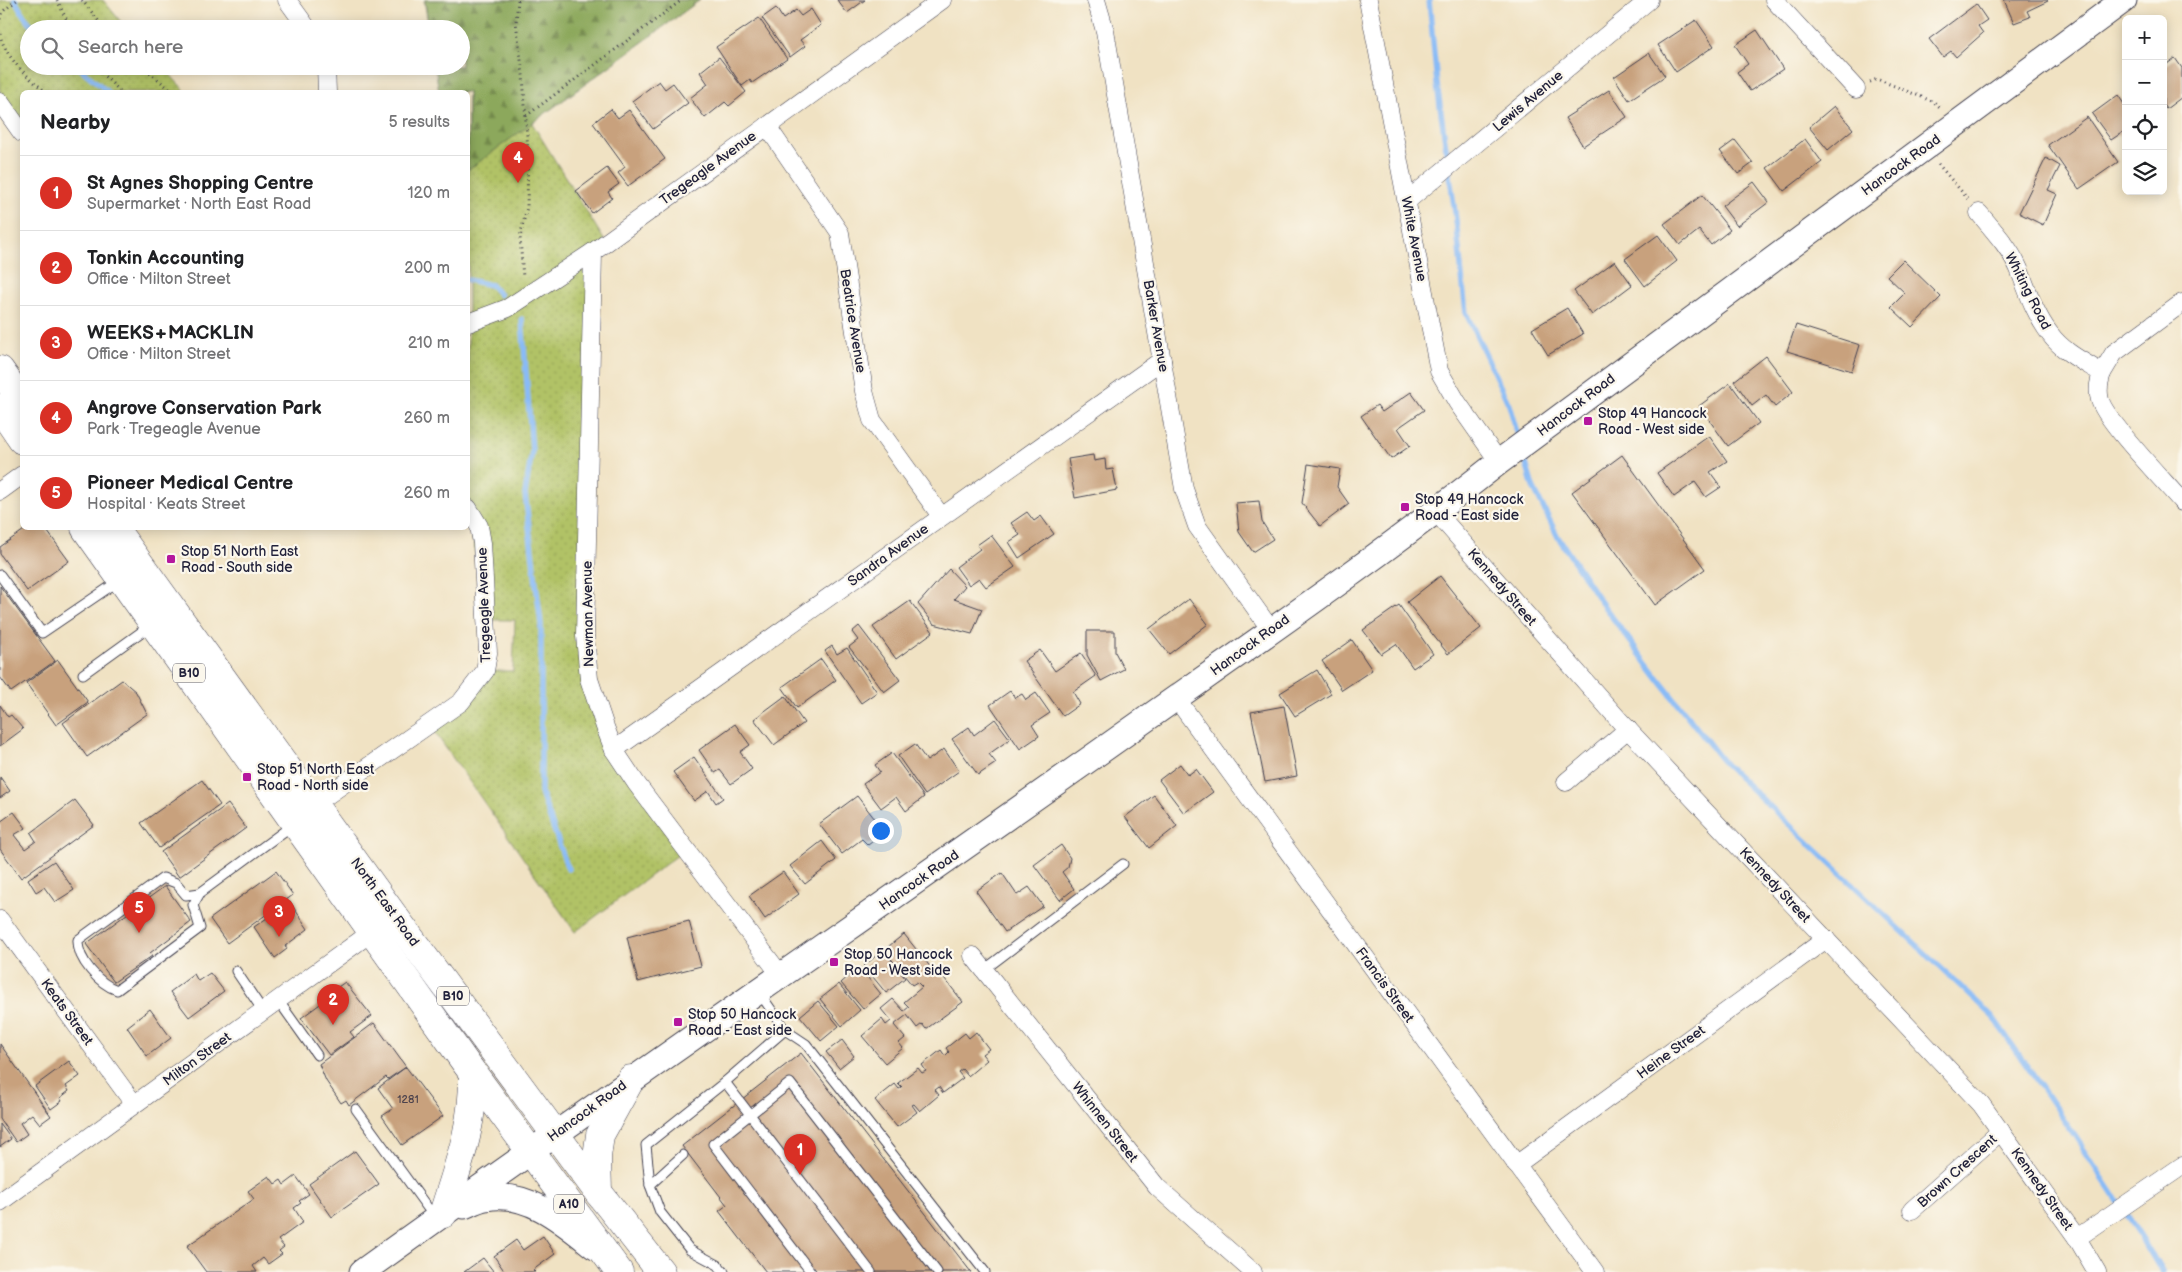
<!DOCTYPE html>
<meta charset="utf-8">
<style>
body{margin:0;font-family:"Balsamiq Sans",sans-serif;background:#f6f6f6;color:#202124}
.controls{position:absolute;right:15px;top:15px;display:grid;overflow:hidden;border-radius:8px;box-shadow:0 2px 12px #0003}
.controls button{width:45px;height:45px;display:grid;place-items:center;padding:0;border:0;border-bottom:1px solid #e0e0e0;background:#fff;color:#202124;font:25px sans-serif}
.you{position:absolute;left:880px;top:830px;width:18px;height:18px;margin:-12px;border:4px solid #fff;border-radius:50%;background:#1a73e8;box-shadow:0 0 0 8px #1a73e833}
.badge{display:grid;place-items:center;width:32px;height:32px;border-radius:50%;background:#d93025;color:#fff;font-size:16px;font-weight:700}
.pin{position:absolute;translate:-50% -41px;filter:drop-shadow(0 1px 2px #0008)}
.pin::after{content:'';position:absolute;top:26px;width:18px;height:15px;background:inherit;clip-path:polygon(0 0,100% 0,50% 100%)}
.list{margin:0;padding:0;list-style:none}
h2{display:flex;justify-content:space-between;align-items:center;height:65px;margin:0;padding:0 20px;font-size:21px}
h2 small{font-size:16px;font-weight:400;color:#757577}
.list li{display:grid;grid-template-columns:32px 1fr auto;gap:15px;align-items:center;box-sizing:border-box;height:75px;padding:0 20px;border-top:1px solid #e0e0e0}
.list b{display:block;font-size:19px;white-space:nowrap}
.list p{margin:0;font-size:16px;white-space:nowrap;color:#757577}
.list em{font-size:16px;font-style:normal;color:#757577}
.icon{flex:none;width:28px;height:28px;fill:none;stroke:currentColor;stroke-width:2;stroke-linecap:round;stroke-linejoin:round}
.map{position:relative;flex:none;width:2182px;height:1272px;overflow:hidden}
.search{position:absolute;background:#fff;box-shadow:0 2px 12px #0003;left:20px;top:20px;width:450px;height:55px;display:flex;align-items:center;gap:12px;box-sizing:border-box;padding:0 18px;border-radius:28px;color:#757577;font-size:19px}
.panel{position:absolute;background:#fff;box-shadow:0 2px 12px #0003;left:20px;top:90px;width:450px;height:440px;border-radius:8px}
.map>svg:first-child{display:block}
.grass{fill:url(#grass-dots);stroke:#6a7250}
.forest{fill:url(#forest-firs);stroke:#57654b}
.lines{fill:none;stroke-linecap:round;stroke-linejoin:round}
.stream{stroke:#89bbf6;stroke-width:5.5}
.building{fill:#c8a17d}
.lane-casing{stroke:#413f4f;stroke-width:11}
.street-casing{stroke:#413f4f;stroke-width:19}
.secondary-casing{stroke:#413f4f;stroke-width:27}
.primary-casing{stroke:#413f4f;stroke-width:29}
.path{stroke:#413f4f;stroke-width:3;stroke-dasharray:1 4;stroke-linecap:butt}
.lane{stroke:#fff;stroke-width:9}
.street{stroke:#fff;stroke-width:18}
.secondary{stroke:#fff;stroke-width:25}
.primary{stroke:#fff;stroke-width:28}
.poi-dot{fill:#b5179e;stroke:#fbf7ec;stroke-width:2}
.labels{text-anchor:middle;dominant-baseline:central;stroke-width:4.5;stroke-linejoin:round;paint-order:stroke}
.number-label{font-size:11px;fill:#4c424c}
.shield{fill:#fbf7ec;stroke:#636270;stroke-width:1}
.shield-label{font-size:12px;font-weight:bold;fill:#22223b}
.street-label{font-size:14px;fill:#22223b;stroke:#fbf7ec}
.poi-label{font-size:14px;fill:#22223b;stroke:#fbf7ec;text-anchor:start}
</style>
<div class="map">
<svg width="2182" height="1272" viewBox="0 0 2182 1272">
<defs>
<pattern id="grass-dots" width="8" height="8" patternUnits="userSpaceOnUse" patternTransform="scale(1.25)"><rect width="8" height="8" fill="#b1c266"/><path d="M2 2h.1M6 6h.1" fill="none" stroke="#98a659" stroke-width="1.8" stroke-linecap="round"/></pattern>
<pattern id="forest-firs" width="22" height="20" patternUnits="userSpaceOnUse" patternTransform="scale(1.25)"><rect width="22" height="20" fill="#8ca85b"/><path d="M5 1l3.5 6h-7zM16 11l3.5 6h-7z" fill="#72884c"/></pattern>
</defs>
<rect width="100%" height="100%" fill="#fbf7ec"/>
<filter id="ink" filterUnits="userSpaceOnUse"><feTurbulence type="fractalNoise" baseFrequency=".02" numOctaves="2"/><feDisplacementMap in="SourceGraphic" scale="10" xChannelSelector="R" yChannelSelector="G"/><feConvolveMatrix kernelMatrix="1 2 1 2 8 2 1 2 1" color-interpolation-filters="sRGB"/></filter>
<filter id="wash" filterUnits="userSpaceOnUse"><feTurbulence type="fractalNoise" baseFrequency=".0096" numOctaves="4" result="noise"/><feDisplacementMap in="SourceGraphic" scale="20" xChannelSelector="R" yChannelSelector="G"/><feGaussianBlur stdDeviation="1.12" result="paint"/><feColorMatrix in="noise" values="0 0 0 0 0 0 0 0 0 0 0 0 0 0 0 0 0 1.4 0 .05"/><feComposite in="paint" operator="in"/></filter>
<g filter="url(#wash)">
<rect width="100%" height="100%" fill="#f0e2c3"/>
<g class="grass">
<path d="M0,0H103L127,29H29V66H162L186,92H22V133L0,102Z"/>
<path d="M424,0H700L532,123L606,243L593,252L585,636L605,727L686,849L575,932L429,724L485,671H513L515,620H486L468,509V92H439L435,66H461V29H429Z"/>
</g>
<path class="forest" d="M425,0H700L468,170V92H439L435,66H461V29H429Z"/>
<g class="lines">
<g class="stream">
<path d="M15,0L24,16L35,29"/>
<path d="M1429,0L1437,84L1456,220L1466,313L1509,405L1519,439"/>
<path d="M77,66L108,92"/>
<path d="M468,280L491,285L500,295"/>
<path d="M522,319L532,451L525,494L541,624V793L568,869"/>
<path d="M1523,453L1533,487L1558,537L1600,601L1660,681L1725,764L1993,1017L2075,1136L2142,1238L2162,1272"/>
</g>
</g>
<g id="blocks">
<g class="building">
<path d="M837,0H865L847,13Z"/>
<path d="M2004,0H2047L2048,1L2027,11L2030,17L2014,23Z"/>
<path d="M1976,4L1987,20L1978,26L1983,33L1956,57L1951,51L1943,57L1929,39Z"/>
<path d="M776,8L783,19L796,10L801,16L811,9L821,25L800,40L805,46L790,57L762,18Z"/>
<path d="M759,18L787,59L752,83L750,80L742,86L716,47Z"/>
<path d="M1696,20L1714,46L1676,72L1658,45Z"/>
<path d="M1757,30L1783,69L1750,91L1737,72L1748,64L1735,45Z"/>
<path d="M1649,53L1665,76L1629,100L1614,77Z"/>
<path d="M719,57L746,92L729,106L725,102L705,118L690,98L708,84L700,72Z"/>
<path d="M2175,58L2182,68V97L2166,109L2163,105V67Z"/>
<path d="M659,81L665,89L673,83L688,103L653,129L632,101Z"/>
<path d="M1609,90L1627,117L1583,146L1565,118Z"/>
<path d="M2118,95L2126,107V130L2111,140L2092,114Z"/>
<path d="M1834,106L1853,129L1828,150L1809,127Z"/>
<path d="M611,109L618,118L629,110L665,159L628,186L618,173L625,167L593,123Z"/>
<path d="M2087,117L2118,162L2079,189L2048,145Z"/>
<path d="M1805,139L1822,162L1784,191L1767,168Z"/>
<path d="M1735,140L1753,163L1738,174L1720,151Z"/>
<path d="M2046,158L2060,166L2048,190L2057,194L2043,225L2019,213Z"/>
<path d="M607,168L619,184L608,192L612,198L592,213L576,191Z"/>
<path d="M1754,182L1769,202L1737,226L1722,206Z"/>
<path d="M1702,195L1730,230L1711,245L1699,230L1680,245L1664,224Z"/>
<path d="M1658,235L1677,261L1645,286L1625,259Z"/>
<path d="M1903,260L1941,297L1912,327L1891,307L1905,293L1887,276Z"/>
<path d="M1615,261L1632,285L1592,315L1574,291Z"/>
<path d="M1567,308L1583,334L1548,355L1532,329Z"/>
<path d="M1796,325L1860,345L1852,371L1787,351Z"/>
<path d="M1766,356L1793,392L1775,407L1766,395L1752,406L1734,381Z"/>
<path d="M1730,383L1759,423L1728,446L1699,406Z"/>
<path d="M1411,392L1424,410L1398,428L1410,446L1391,459L1361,416L1377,405L1382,412Z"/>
<path d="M1709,436L1727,461L1710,472L1721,487L1706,497L1695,482L1674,497L1657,473Z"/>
<path d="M1093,455L1094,461L1105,459L1106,470L1113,469L1117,490L1075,498L1068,459Z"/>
<path d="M1622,455L1705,569L1655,605L1572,492Z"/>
<path d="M1308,464L1340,469L1337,487L1349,504L1320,526L1302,503Z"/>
<path d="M1259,501L1262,522L1273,539L1253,552L1239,532L1236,503Z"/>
<path d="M1027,512L1034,521L1041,516L1054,534L1019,558L1009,542L1020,535L1011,523Z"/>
<path d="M27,528H45L69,561L27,591L0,554V547Z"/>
<path d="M991,535L1015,567L986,587L979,578L969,585L956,567L980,549L977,545Z"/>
<path d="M949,569L965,586L954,599L982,609L972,634L934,624L918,604Z"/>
<path d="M1440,576L1481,628L1448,654L1407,602Z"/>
<path d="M0,586L55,661L11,692L0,677Z"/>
<path d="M1189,599L1208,624L1169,654L1149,629Z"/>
<path d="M910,601L933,632L896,659L873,627Z"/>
<path d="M1399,605L1433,654L1413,668L1396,644L1381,654L1363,630Z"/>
<path d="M859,626L900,680L884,692L849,647L858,640L852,632Z"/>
<path d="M1087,631H1115V652L1124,669L1101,681L1087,655Z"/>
<path d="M1352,640L1372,670L1342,690L1322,661Z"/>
<path d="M832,646L837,654L847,648L877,692L861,703L825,651Z"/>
<path d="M1040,650L1055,671L1081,653L1096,676L1073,692L1080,704L1063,716L1024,661Z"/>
<path d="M821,659L836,680L797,708L782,687Z"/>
<path d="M58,660L88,702L56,725L26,683Z"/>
<path d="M1317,670L1331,694L1295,716L1280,693Z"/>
<path d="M122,680L136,692L147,714L87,757L63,723Z"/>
<path d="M1010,691L1015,698L1022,694L1026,700L1036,693L1050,713L1032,725L1039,736L1020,749L990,705Z"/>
<path d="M785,696L804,723L774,745L754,719Z"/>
<path d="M0,705L8,717L11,715L23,729L0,746Z"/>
<path d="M1284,706L1297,776L1265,782L1251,712Z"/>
<path d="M995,719L1010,739L989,754L996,763L978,775L952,739L969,727L974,735Z"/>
<path d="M735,724L750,745L740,752L752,769L731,784L720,770L715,773L699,750Z"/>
<path d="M915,744L927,761L944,749L959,771L925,795L898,756Z"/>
<path d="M892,753L924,797L906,811L896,797L881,808L863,784L880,772L875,765Z"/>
<path d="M694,757L723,798L716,803L708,791L694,801L673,772Z"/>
<path d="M1180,764L1188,775L1196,769L1213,792L1184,813L1159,780Z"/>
<path d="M0,777L10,791L0,798Z"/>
<path d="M202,780L220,805L159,848L141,823Z"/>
<path d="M1154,795L1177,826L1149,848L1125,817Z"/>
<path d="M857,796L885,832L868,845L862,839L842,854L819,824Z"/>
<path d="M75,800L94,825L21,878L0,849V822L14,812L26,828L14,835L25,849L36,841L31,833Z"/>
<path d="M228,804L246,828L179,877L161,852Z"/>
<path d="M822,841L836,860L805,884L790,866Z"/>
<path d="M1061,845L1070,858L1068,867L1062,872L1074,889L1060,900L1034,865Z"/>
<path d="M54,861L74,890L55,902L44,887L36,892L28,879Z"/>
<path d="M276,871L293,895L227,943L210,919Z"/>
<path d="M783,872L799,894L765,919L749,896Z"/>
<path d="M1002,873L1017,895L1029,887L1043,906L1005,932L976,891Z"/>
<path d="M165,886L191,922L150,953L152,956L114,982L86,944Z"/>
<path d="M290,902L308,929L285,946L287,949L275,958L254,927Z"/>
<path d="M689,921L701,966L638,982L627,937Z"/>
<path d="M904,934L932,969L934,968L939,975L941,974L963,1002L926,1029L922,1024L917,1028L907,1015L894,1025L905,1038L899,1043L903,1048L885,1063L862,1036L882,1019L886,1025L891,1021L881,1009L893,999L904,1011L909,1007L904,1002L922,987L917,982L912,985L884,950Z"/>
<path d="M883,950L905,978L886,993L864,966Z"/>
<path d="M859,967L881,994L863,1009L841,983Z"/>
<path d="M210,973L224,991L189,1017L170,992L194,974L198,981Z"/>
<path d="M345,982L372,1016L350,1032L354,1037L329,1055L301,1018L327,999L325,996Z"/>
<path d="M839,984L860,1010L842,1026L820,999Z"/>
<path d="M818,1001L839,1026L821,1041L800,1016Z"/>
<path d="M150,1009L171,1038L147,1056L127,1027Z"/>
<path d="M374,1023L406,1067L388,1079L386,1077L349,1105L346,1100L341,1103L326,1081L319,1064Z"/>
<path d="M976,1032L989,1049L982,1054L987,1060L968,1076L962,1069L958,1072L963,1078L943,1093L939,1087L935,1090L939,1095L920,1111L914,1104L912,1105L917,1112L897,1127L875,1100L895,1084L899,1089L902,1087L898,1083L918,1068L922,1073L926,1071L922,1065L941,1050L945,1056L949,1052L946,1048L965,1033L969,1038Z"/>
<path d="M842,1040L854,1056L839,1068L826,1052Z"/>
<path d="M0,1044L51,1116L40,1124L32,1114L20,1123L27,1134L16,1142L0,1119Z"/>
<path d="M801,1053L971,1272H766L719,1211L727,1205L682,1146Z"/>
<path d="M69,1061L80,1076L66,1086L69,1091L60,1098L62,1101L51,1109L35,1086Z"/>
<path d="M406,1067L443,1116L402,1145L382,1116L393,1109L378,1088Z"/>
<path d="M0,1124L11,1139L0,1147Z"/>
<path d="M355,1151L379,1184L332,1217L309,1184Z"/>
<path d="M269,1176L275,1184L281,1180L284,1185L296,1176L309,1194L299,1201L301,1203L294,1208L303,1222L278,1240L284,1247L279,1251L282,1254L268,1264L263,1258L253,1266L257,1272H206L187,1246L254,1199L248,1191Z"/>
<path d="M543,1236L555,1254L533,1270L535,1272H505L494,1256L516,1240L523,1250Z"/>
<path d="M483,1258L494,1272H464Z"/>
</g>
</g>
</g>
<g filter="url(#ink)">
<use href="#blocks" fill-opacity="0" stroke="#413f4f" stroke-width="1"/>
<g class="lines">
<g class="lane-casing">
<g id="lane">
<path d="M0,575L42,633L120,580"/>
<path d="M83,674L151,625"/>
<path d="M200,893L186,895L176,883L163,878L78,940C77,959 99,984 117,990L200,928L193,905L200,893L294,824"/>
<path d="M984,970L1123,864"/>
<path d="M236,971L263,1011"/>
<path d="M278,1000L317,1055"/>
<path d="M785,1030L806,1044L985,1272"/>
<path d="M725,1082L871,1272"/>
<path d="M356,1109L435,1218"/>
<path d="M683,1155L650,1185L660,1212L690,1250L718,1265L724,1272"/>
<path d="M650,1185L646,1145L725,1082L785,1030L759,992"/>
<path d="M811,1272L713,1144L790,1083L937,1272"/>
</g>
</g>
<g class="street-casing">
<g id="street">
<path d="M287,0L308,29"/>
<path d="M1096,0L1105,31L1184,489L1197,526L1271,630"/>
<path d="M1368,0L1439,371L1457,402L1499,462"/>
<path d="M1774,0L1856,89"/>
<path d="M326,66L327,92"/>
<path d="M0,102L22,133"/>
<path d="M767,126L840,233L864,391L872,420L941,516"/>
<path d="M1407,201L1649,0"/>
<path d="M1979,213C1994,231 2010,248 2019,269C2028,292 2035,314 2050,334C2063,352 2084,362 2102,373C2099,382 2097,390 2100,400C2105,420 2165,482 2182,502"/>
<path d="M593,252L585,636L589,679L605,727L614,750L636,783L782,977"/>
<path d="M468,323L508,308L593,252L942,0"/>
<path d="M2102,373L2114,353L2182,303"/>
<path d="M0,491L22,475"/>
<path d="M1436,512L1620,721L1981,1104L2077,1238L2097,1272"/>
<path d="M1176,698L1595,1272"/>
<path d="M614,750L1162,360"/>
<path d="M1566,782L1628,729"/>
<path d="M306,810L461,702L485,671L488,653L482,543L479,526L468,508"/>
<path d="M0,920L134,1104"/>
<path d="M973,956L1157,1187L1253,1272"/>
<path d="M1516,1165L1826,939"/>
<path d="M0,1202L380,926"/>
<path d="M1912,1210L2001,1131"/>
<path d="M2077,1238L2182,1166"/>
</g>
</g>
<g class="secondary-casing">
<g id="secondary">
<path d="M464,1206C471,1203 479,1199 486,1198C528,1190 565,1223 595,1247"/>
<path d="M362,1272C609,1094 859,922 1108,746C1239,653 1373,562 1499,462L2124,0"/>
</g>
</g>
<g class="primary-casing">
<g id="primary">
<path d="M0,370L22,401"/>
<path d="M0,408L22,440"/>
<path d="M85,528L467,1065L619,1272"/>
<path d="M114,528L394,916L598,1192L661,1272"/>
<path d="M598,1192L597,1157L600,1135L631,1079"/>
<path d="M443,1214C458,1166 474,1125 473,1074"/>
</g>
</g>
<g class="path">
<path d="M57,0L71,29"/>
<path d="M82,0L105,29"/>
<path d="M518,0L516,22L523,75L528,152L527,207L520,237L523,278"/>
<path d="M0,19L2,12L17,0"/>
<path d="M0,34C5,58 28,77 46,92"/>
<path d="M94,66L121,92"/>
<path d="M142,66L173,92"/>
<path d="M1870,82L1877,79L1934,102L1941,108"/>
<path d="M526,116L682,0"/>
<path d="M1938,164L1968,199"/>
</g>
<use href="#lane" class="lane"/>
<use href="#street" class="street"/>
<use href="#secondary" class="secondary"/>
<use href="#primary" class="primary"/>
</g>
</g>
<g class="poi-dot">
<rect x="1583" y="416" width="10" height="10" rx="2.5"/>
<rect x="1400" y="502" width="10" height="10" rx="2.5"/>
<rect x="166" y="554" width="10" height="10" rx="2.5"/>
<rect x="242" y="772" width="10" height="10" rx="2.5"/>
<rect x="829" y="957" width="10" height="10" rx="2.5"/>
<rect x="673" y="1017" width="10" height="10" rx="2.5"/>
</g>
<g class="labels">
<g class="number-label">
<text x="408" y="1099">1281</text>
</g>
<g class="shield">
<rect x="173" y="663.5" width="32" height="19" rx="4"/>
<rect x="437" y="986.5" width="32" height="19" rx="4"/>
<rect x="554" y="1194.5" width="30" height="19" rx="4"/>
</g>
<g class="shield-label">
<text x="189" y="673">B10</text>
<text x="453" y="996">B10</text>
<text x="569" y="1204">A10</text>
</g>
<g class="street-label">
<text transform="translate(1528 101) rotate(-40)">Lewis Avenue</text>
<text transform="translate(1901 165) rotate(-36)">Hancock Road</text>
<text transform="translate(708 168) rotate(-36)">Tregeagle Avenue</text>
<text transform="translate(1414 239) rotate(79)">White Avenue</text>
<text transform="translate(2028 291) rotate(63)">Whiting Road</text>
<text transform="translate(853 321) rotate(81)">Beatrice Avenue</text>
<text transform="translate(1156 326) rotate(80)">Barker Avenue</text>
<text transform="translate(1576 405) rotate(-37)">Hancock Road</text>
<text transform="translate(888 555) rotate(-36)">Sandra Avenue</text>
<text transform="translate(1502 587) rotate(49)">Kennedy Street</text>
<text transform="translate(484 605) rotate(-92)">Tregeagle Avenue</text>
<text transform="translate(588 614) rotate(-91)">Newman Avenue</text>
<text transform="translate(1250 645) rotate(-36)">Hancock Road</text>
<text transform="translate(919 880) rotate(-35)">Hancock Road</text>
<text transform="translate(1775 885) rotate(47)">Kennedy Street</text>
<text transform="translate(385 902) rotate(54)">North East Road</text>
<text transform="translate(1385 985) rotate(54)">Francis Street</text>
<text transform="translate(67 1012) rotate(54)">Keats Street</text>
<text transform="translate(1671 1052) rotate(-36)">Heine Street</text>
<text transform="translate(197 1059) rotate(-36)">Milton Street</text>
<text transform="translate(587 1111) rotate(-36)">Hancock Road</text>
<text transform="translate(1105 1122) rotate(52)">Whinnen Street</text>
<text transform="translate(1957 1171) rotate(-42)">Brown Crescent</text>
<text transform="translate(2042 1189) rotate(55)">Kennedy Street</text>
</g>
<g class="poi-label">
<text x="1598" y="413">Stop 49 Hancock<tspan x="1598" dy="16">Road - West side</tspan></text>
<text x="1415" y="499">Stop 49 Hancock<tspan x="1415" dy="16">Road - East side</tspan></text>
<text x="181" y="551">Stop 51 North East<tspan x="181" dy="16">Road - South side</tspan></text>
<text x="257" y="769">Stop 51 North East<tspan x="257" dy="16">Road - North side</tspan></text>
<text x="844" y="954">Stop 50 Hancock<tspan x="844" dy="16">Road - West side</tspan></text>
<text x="688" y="1014">Stop 50 Hancock<tspan x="688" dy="16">Road - East side</tspan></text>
</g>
</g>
</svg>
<div class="controls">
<button>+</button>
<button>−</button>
<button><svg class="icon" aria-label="locate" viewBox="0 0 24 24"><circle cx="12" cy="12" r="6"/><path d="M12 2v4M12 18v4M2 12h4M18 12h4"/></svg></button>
<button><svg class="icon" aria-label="layers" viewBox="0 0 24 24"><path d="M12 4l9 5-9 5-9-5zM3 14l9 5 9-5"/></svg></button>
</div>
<div class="you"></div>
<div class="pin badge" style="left:800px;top:1175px">1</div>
<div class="pin badge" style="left:333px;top:1025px">2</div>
<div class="pin badge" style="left:279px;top:937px">3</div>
<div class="pin badge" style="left:518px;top:183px">4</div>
<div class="pin badge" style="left:139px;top:933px">5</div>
<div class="search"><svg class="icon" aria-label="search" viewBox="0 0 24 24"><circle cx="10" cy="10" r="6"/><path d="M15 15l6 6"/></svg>Search here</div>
<section class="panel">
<h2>Nearby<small>5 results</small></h2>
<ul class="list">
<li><span class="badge">1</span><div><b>St Agnes Shopping Centre</b><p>Supermarket · North East Road</p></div><em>120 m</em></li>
<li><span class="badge">2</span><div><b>Tonkin Accounting</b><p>Office · Milton Street</p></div><em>200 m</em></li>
<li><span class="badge">3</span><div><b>WEEKS+MACKLIN</b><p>Office · Milton Street</p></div><em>210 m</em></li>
<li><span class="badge">4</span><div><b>Angrove Conservation Park</b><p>Park · Tregeagle Avenue</p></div><em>260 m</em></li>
<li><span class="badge">5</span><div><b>Pioneer Medical Centre</b><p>Hospital · Keats Street</p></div><em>260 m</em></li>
</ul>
</section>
</div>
